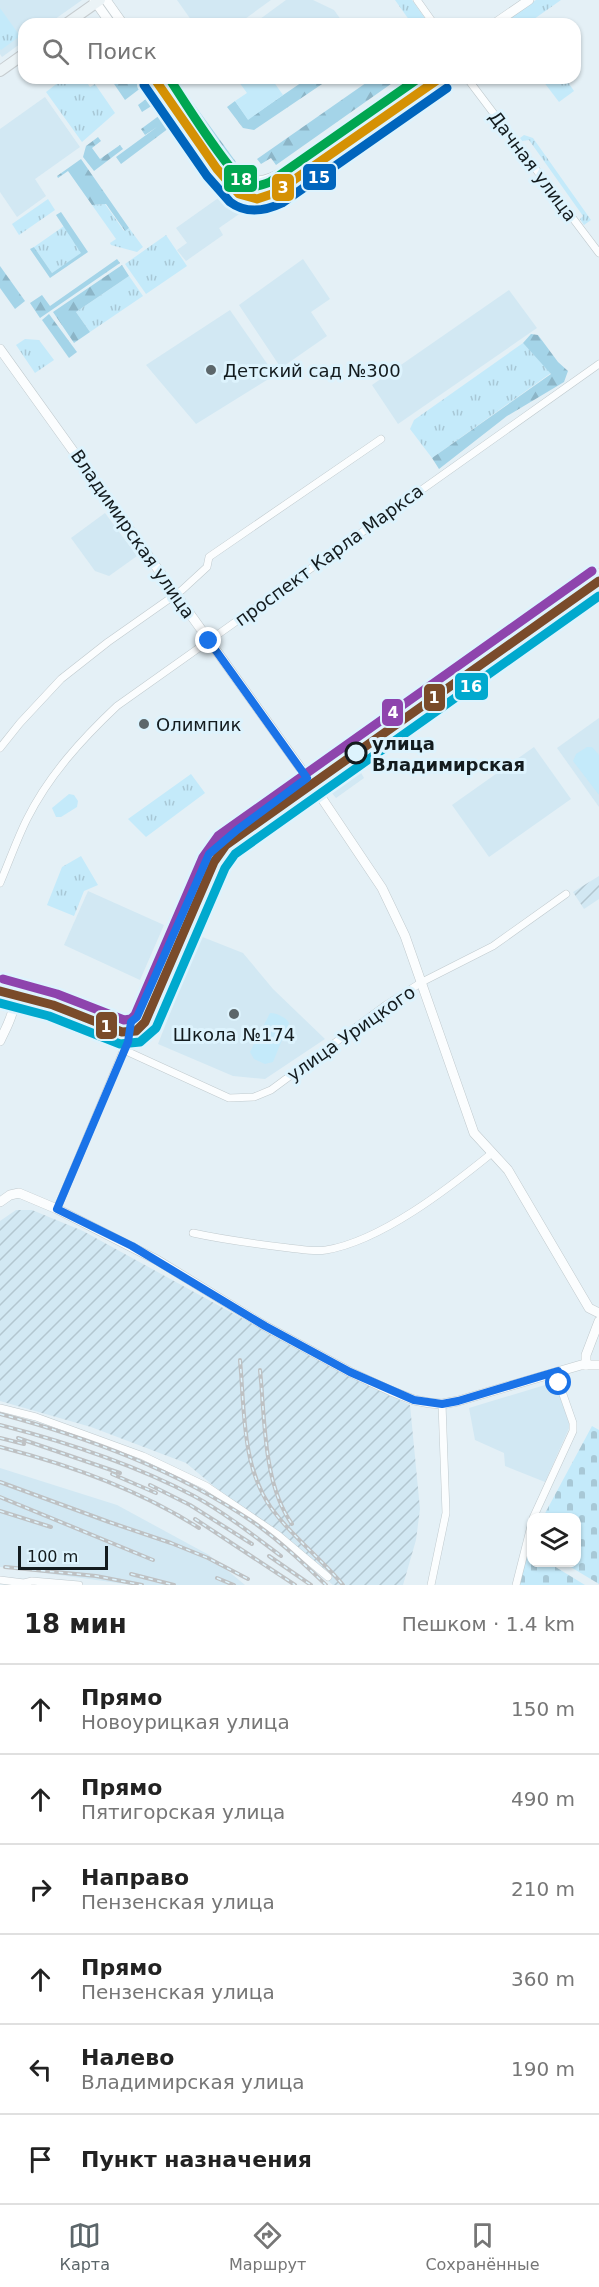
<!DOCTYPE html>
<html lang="ru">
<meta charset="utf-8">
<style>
body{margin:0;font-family:"DejaVu Sans",sans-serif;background:#f6f6f6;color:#222}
.controls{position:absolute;right:18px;bottom:18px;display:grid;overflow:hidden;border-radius:12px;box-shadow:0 2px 4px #0004}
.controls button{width:54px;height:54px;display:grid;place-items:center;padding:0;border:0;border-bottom:2px solid #e0e0e0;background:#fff;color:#222;font:30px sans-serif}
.scale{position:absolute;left:18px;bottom:15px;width:90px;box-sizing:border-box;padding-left:6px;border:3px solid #131b1e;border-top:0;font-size:16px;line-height:21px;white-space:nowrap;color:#131b1e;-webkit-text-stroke:4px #ddf3fd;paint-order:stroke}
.stop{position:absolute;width:18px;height:18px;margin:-14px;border:4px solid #1a73e8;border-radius:50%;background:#fff}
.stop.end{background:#1a73e8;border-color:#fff;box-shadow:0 2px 6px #0008}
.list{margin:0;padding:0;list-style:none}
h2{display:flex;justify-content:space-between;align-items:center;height:78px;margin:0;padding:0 24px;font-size:26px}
h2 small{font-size:20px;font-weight:400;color:#767676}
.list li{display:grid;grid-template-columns:39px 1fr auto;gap:18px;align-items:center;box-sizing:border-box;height:90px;padding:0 24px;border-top:2px solid #e0e0e0}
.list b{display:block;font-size:22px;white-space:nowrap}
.list p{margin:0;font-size:20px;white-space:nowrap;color:#767676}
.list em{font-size:20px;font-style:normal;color:#767676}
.icon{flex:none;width:33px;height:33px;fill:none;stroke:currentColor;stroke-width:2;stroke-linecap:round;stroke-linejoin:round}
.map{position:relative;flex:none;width:599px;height:1585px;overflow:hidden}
.search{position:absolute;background:#fff;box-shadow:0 2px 4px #0004;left:18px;right:18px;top:18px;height:66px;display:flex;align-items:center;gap:15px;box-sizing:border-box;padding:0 21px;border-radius:18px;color:#767676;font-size:22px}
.sheet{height:618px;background:#fff}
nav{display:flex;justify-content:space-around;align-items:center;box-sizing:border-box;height:84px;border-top:2px solid #e0e0e0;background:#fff;font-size:16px;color:#767676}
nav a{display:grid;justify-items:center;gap:3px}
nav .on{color:#5c666a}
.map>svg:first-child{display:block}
.built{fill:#d2e8f3}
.industrial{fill:url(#industrial-furrows)}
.grass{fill:url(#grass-tufts)}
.forest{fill:url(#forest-firs)}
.cemetery{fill:url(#cemetery-stones)}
.pitch{fill:#c4eafa}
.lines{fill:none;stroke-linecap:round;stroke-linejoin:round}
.street-casing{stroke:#c0cace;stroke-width:8}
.secondary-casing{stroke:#c0cace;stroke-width:10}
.primary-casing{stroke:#c6cccf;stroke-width:12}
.street{stroke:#fbfdfe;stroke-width:7}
.secondary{stroke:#fbfdfe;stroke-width:9}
.primary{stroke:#ebf3f6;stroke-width:10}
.rail-casing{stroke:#bec1c3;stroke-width:4}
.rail{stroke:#ddf3fd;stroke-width:1.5;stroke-dasharray:4.5;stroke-linecap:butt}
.tram-1-casing{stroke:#ddf3fd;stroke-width:14}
.tram-2-casing{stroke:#ddf3fd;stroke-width:14}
.tram-3-casing{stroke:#ddf3fd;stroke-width:14}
.tram-4-casing{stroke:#ddf3fd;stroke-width:14}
.tram-5-casing{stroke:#ddf3fd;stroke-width:14}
.tram-6-casing{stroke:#ddf3fd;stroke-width:14}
.tram-1{stroke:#7a4b2a;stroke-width:9}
.tram-2{stroke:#00a9ce;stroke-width:9}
.tram-3{stroke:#d59104;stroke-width:9}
.tram-4{stroke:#0065bd;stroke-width:9}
.tram-5{stroke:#00a651;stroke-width:9}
.tram-6{stroke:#8e44ad;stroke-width:9}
.route{stroke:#1a73e8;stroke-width:8}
.poi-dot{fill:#5c666a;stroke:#ddf3fd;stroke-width:2}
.stop-dot{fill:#ddf3fd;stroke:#131b1e;stroke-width:3}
.labels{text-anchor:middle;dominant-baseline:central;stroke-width:6;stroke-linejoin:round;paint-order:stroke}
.street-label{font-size:18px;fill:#131b1e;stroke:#ddf3fd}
.poi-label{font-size:18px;fill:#131b1e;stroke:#ddf3fd;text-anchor:start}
.stop-label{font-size:18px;font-weight:bold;fill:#131b1e;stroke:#ddf3fd;text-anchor:start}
.line-badge{stroke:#ddf3fd;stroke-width:2}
.badge-label{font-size:16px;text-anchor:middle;font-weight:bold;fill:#fff}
</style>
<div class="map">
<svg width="599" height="1585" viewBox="0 0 599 1585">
<defs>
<pattern id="industrial-furrows" width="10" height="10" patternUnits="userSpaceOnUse" patternTransform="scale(1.5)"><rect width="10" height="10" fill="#d2e8f3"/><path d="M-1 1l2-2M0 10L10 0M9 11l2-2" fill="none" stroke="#b3c6d0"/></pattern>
<pattern id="grass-tufts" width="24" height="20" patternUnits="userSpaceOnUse" patternTransform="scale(1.5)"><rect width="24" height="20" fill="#c4eafa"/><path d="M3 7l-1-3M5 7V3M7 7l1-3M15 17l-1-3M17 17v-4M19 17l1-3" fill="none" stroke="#a8c8d6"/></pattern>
<pattern id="forest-firs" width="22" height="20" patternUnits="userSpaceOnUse" patternTransform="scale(1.5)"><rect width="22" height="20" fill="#a4d4e8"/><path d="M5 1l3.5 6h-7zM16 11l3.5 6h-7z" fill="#8cb5c7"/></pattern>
<pattern id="cemetery-stones" width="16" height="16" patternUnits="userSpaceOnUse" patternTransform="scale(1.5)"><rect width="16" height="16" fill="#c4eafa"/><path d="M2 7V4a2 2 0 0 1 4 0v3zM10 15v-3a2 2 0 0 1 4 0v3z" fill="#a8c8d6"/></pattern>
</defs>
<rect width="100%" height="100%" fill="#e4f0f6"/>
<g class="built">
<path d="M0,0H82L48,24H24V41L2,57L0,54Z"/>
<path d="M177,0H271L238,24H194Z"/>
<path d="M286,0H313L334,10L344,24H257L256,22Z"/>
<path d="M45,97L80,147L35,179L46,196L17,217L0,192V129Z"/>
<path d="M231,189L245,210L219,228L223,235L186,261L177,250L187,243L176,228Z"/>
<path d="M303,259L330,299L311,312L327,336L281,368L239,305Z"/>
<path d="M509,290L537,328L398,424L372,385Z"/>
<path d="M230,310L275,375L196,424L146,365Z"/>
<path d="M105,513L137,556L109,576L95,571L71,538Z"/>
<path d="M599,718V807L557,748Z"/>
<path d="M534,747L571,799L489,857L452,805Z"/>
<path d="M367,757L371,762L360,771L364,778L336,798L326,786Z"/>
<path d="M88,891L164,925L140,980L64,945Z"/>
<path d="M200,936L243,953L273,989L325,1039L265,1079L233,1076L158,1044Z"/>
<path d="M555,1382L570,1426L545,1482L505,1466L504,1453L475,1440L469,1408Z"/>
<path d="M0,1468L117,1505L209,1555L245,1585H133L0,1567Z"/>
</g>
<g class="industrial">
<path d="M599,876V899L584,909L573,892Z"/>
<path d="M16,1210H32L83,1231L345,1375L410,1405L420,1509L416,1540L403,1585H333L186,1463L91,1427L0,1401V1221Z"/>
</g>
<g class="grass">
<path d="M395,0H412L429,24H412Z"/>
<path d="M536,0H561L527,24H502Z"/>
<path d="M0,8L20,36L1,50L0,49Z"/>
<path d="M64,78H84L90,87L95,84L115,113L82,142L46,92Z"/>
<path d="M420,78H448L301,185L292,177V169L331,141L336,144L376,117L375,110Z"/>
<path d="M547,78H565L574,91L559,102L543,81Z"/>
<path d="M524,135L533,138L591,220L584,225L580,219L583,216L529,140L522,141L520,138Z"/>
<path d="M277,180L285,183L289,190C274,201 260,212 242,201C235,197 228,192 225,184L226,181C247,184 257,195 277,180Z"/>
<path d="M48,199L55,210L19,235L12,224Z"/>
<path d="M105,204L124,231L129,228L143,247L137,252L111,245L110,243L116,239L92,205Z"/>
<path d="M64,226L82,253L52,273L34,247Z"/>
<path d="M166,235L187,266L146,294L125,264Z"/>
<path d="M129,276L143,296L90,332L76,312Z"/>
<path d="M25,339L39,340L54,360L35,373L16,345Z"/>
<path d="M523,343L551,373L432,458L410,429L414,420Z"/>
<path d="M191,774L205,793L146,837L128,819Z"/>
<path d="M81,856L98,885L84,891L74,916L47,905L62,867Z"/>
</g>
<g class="forest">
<path d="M110,78H115L120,84L128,78H142L146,84L125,100Z"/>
<path d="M308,78H331L254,130L243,128L227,107L235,101L248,119Z"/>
<path d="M373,78L398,79L276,165L271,158L261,164L257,159Z"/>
<path d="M154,93L171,116L168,118L173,125L121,164L116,157L157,127L145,135L141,129L160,115L153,105L142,112L138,105Z"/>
<path d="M188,96L236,162L232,164L186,101L184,98Z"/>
<path d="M98,137L101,141L92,148L100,159L120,145L123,149L94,171L83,157L86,146Z"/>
<path d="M81,159L129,228L125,231L106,204L92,205L68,171L58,178L57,176Z"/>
<path d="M61,212L88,252L50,278L30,249L34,247L52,273L81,253L56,215Z"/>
<path d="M117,259L120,263L40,318L30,303L42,295L50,306Z"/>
<path d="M122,265L129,276L76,312L90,332L74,343L53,312Z"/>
<path d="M0,266L25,301L15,309L0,288Z"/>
<path d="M49,314L77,352L69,358L42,320Z"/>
<path d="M531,334L538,335L558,362L568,371L564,382L507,416L439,469L432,458L551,374L523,343Z"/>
</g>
<g class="cemetery">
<path d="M592,1426L599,1430V1584L564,1563L576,1562V1518L543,1517Z"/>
<path d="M525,1548L531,1552L532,1562L549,1563L585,1585H520Z"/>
</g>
<g class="pitch">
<path d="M236,78H271L283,95L248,120L235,101L247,93Z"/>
<path d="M587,747H592L599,755V795L573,761L576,754Z"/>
<path d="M69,794L74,795L78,801L77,807L61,817H56L52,808Z"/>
<path d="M270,1013C276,1013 286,1017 289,1023L273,1062L265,1064L254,1059L250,1052Z"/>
</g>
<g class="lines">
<g class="street-casing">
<g id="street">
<path d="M417,0L434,24"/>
<path d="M467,78L599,253"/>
<path d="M0,748L20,723L61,679L108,642L182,590L207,567L209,557L381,439"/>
<path d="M0,883C9,862 17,839 27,819C49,775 82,739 117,706L599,364"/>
<path d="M124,1050L229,1098L254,1097L271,1090L386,1005L422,982L493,946L566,894"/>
<path d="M57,1209L129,1037"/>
<path d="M193,1233C225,1240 256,1244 289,1248C300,1249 314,1252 326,1250C381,1241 449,1188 492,1153"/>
<path d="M0,1408L36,1417L143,1456L206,1486L278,1535L328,1577"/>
<path d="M533,1518L573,1431V1423L559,1383L560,1378L558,1371"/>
<path d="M0,1580L24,1583L32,1581L79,1585"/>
<path d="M431,1585L446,1513L442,1404"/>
<path d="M516,1585L532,1522"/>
</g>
</g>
<g class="secondary-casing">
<g id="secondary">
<path d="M94,0L111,24"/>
<path d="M106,0L123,24"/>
<path d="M494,24L529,0"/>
<path d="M149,78L221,178C248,179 257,187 282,172L416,78"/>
<path d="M161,78L222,166L234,179"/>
<path d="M0,349L317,791L382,888L405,936L474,1133L508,1170L589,1308L599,1313"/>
<path d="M0,982L56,999L115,1022L127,1023L137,1017L206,859L216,846L317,771L599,573"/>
<path d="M15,1008L33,1003L43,1004L119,1035L135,1036L147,1023L211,875L219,858L228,847L599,585"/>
<path d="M0,1041C8,1023 24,1000 4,984"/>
<path d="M0,1202L10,1195L19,1193L57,1209L157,1260L265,1326L350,1372L391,1391L414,1400L430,1403L442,1404L458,1401L581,1365H599"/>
<path d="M586,1365V1355L599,1321"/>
</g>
</g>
<g class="primary-casing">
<g id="primary">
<path d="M66,24L100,0"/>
<path d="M0,71L24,54"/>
</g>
</g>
<use href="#street" class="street"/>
<use href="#secondary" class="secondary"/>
<use href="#primary" class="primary"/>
<g class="rail-casing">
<g id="rail">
<path d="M240,1360C245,1414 241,1475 279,1518C299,1542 323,1561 343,1585"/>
<path d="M260,1370C265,1418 263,1484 292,1524"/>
<path d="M0,1414C89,1438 176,1470 253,1522C279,1540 303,1563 326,1585"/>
<path d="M0,1425C66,1442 133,1464 194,1496C225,1513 253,1535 281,1556"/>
<path d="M0,1438L24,1444"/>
<path d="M18,1438L120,1473"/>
<path d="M0,1447C70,1465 138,1489 199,1528"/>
<path d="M112,1474L156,1493"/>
<path d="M0,1482L109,1522L171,1543L208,1558L248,1579"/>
<path d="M150,1485L190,1505L252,1544"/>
<path d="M0,1497L153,1560"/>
<path d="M0,1511L51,1527"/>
<path d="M195,1519L295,1585"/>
<path d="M269,1556L311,1585"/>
<path d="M5,1567L96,1576L142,1585"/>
<path d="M131,1574L174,1585"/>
<path d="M217,1578L234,1585"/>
</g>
</g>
<use href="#rail" class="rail"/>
<g class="tram-1-casing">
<path id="tram-1" d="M0,991L53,1005L122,1032L136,1031L145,1022L214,862L226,845L599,581"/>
</g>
<g class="tram-2-casing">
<path id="tram-2" d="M0,1003L49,1016L120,1044L140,1042L156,1028L225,868L235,854L599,596"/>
</g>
<g class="tram-3-casing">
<path id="tram-3" d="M154,78L217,169L239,194L257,199L275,193L440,78"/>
</g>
<g class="tram-4-casing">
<path id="tram-4" d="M144,85L207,176L230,202C246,214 265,211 282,203L447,88"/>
</g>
<g class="tram-5-casing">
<path id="tram-5" d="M169,78C182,98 230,175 247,184C255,188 262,185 270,182L419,78"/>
</g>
<g class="tram-6-casing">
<path id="tram-6" d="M3,979L57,994L124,1020L131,1019L135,1015L203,857L218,836L592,571"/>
</g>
<use href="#tram-1" class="tram-1"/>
<use href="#tram-2" class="tram-2"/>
<use href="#tram-3" class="tram-3"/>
<use href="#tram-4" class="tram-4"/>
<use href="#tram-5" class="tram-5"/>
<use href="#tram-6" class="tram-6"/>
</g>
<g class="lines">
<path class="route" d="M209,641L307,778L237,830L209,854L137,1017L131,1022L128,1042L57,1209L132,1246L265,1326L350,1372L414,1400L442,1404L458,1401L558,1371L560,1378L559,1383"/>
</g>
<g class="poi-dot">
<circle cx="211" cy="370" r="6"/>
<circle cx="144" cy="724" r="6"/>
<circle cx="234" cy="1014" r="6"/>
</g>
<circle class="stop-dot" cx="356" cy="753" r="10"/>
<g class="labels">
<g class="street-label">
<text transform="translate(533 166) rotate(53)">Дачная улица</text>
<text transform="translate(133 534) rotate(55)">Владимирская улица</text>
<text transform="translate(329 555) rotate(-36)">проспект Карла Маркса</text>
<text transform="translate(351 1033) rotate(-35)">улица Урицкого</text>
</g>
<g class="poi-label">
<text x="223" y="370">Детский сад №300</text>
<text x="156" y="724">Олимпик</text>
<text x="234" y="1034" text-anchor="middle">Школа №174</text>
</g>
<g class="stop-label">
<text x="372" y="743">улица<tspan x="372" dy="21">Владимирская</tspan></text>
</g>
</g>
<g class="line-badge">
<rect x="302" y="163" width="35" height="28" rx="6" fill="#0065bd"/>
<rect x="223" y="164" width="35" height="29" rx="6" fill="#00a651"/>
<rect x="271" y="173" width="24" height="29" rx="6" fill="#d59104"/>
<rect x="454" y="672" width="35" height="29" rx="6" fill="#00a9ce"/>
<rect x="423" y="683" width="23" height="29" rx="6" fill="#7a4b2a"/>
<rect x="381" y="698" width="23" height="29" rx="6" fill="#8e44ad"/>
<rect x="95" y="1011" width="23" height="29" rx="6" fill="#7a4b2a"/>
</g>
<g class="badge-label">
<text x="319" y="183">15</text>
<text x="241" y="185">18</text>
<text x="283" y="193">3</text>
<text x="471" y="692">16</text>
<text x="434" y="703">1</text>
<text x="393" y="718">4</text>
<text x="106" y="1032">1</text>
</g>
</svg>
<div class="controls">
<button><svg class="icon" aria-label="layers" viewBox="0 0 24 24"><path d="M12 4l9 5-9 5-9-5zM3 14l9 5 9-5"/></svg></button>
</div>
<div class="scale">100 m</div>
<div class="stop" style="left:559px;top:1383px"></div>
<div class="stop end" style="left:209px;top:641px"></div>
<div class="search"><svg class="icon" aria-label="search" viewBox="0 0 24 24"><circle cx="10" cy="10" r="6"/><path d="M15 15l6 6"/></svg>Поиск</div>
</div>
<section class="sheet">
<h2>18 мин<small>Пешком · 1.4 km</small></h2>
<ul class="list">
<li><svg class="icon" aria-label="ahead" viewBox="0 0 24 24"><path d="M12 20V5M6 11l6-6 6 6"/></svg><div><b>Прямо</b><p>Новоурицкая улица</p></div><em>150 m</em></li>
<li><svg class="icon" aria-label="ahead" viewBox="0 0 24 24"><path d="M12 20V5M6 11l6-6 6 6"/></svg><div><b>Прямо</b><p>Пятигорская улица</p></div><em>490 m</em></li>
<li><svg class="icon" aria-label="right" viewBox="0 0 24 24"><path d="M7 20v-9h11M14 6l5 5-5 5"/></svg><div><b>Направо</b><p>Пензенская улица</p></div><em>210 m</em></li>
<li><svg class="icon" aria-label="ahead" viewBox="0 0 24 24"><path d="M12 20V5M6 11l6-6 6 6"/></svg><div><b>Прямо</b><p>Пензенская улица</p></div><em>360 m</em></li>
<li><svg class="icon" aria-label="left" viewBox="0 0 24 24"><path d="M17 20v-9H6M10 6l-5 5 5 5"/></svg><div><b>Налево</b><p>Владимирская улица</p></div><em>190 m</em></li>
<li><svg class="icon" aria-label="arrive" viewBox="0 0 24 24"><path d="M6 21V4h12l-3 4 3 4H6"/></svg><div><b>Пункт назначения</b></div></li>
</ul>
</section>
<nav>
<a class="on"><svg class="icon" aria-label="map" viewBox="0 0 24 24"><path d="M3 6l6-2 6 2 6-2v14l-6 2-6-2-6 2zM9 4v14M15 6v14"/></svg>Карта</a>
<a><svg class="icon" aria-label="directions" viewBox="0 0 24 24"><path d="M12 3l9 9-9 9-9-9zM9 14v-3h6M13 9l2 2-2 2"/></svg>Маршрут</a>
<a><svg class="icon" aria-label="saved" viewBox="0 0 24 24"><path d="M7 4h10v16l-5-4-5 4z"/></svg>Сохранённые</a>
</nav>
